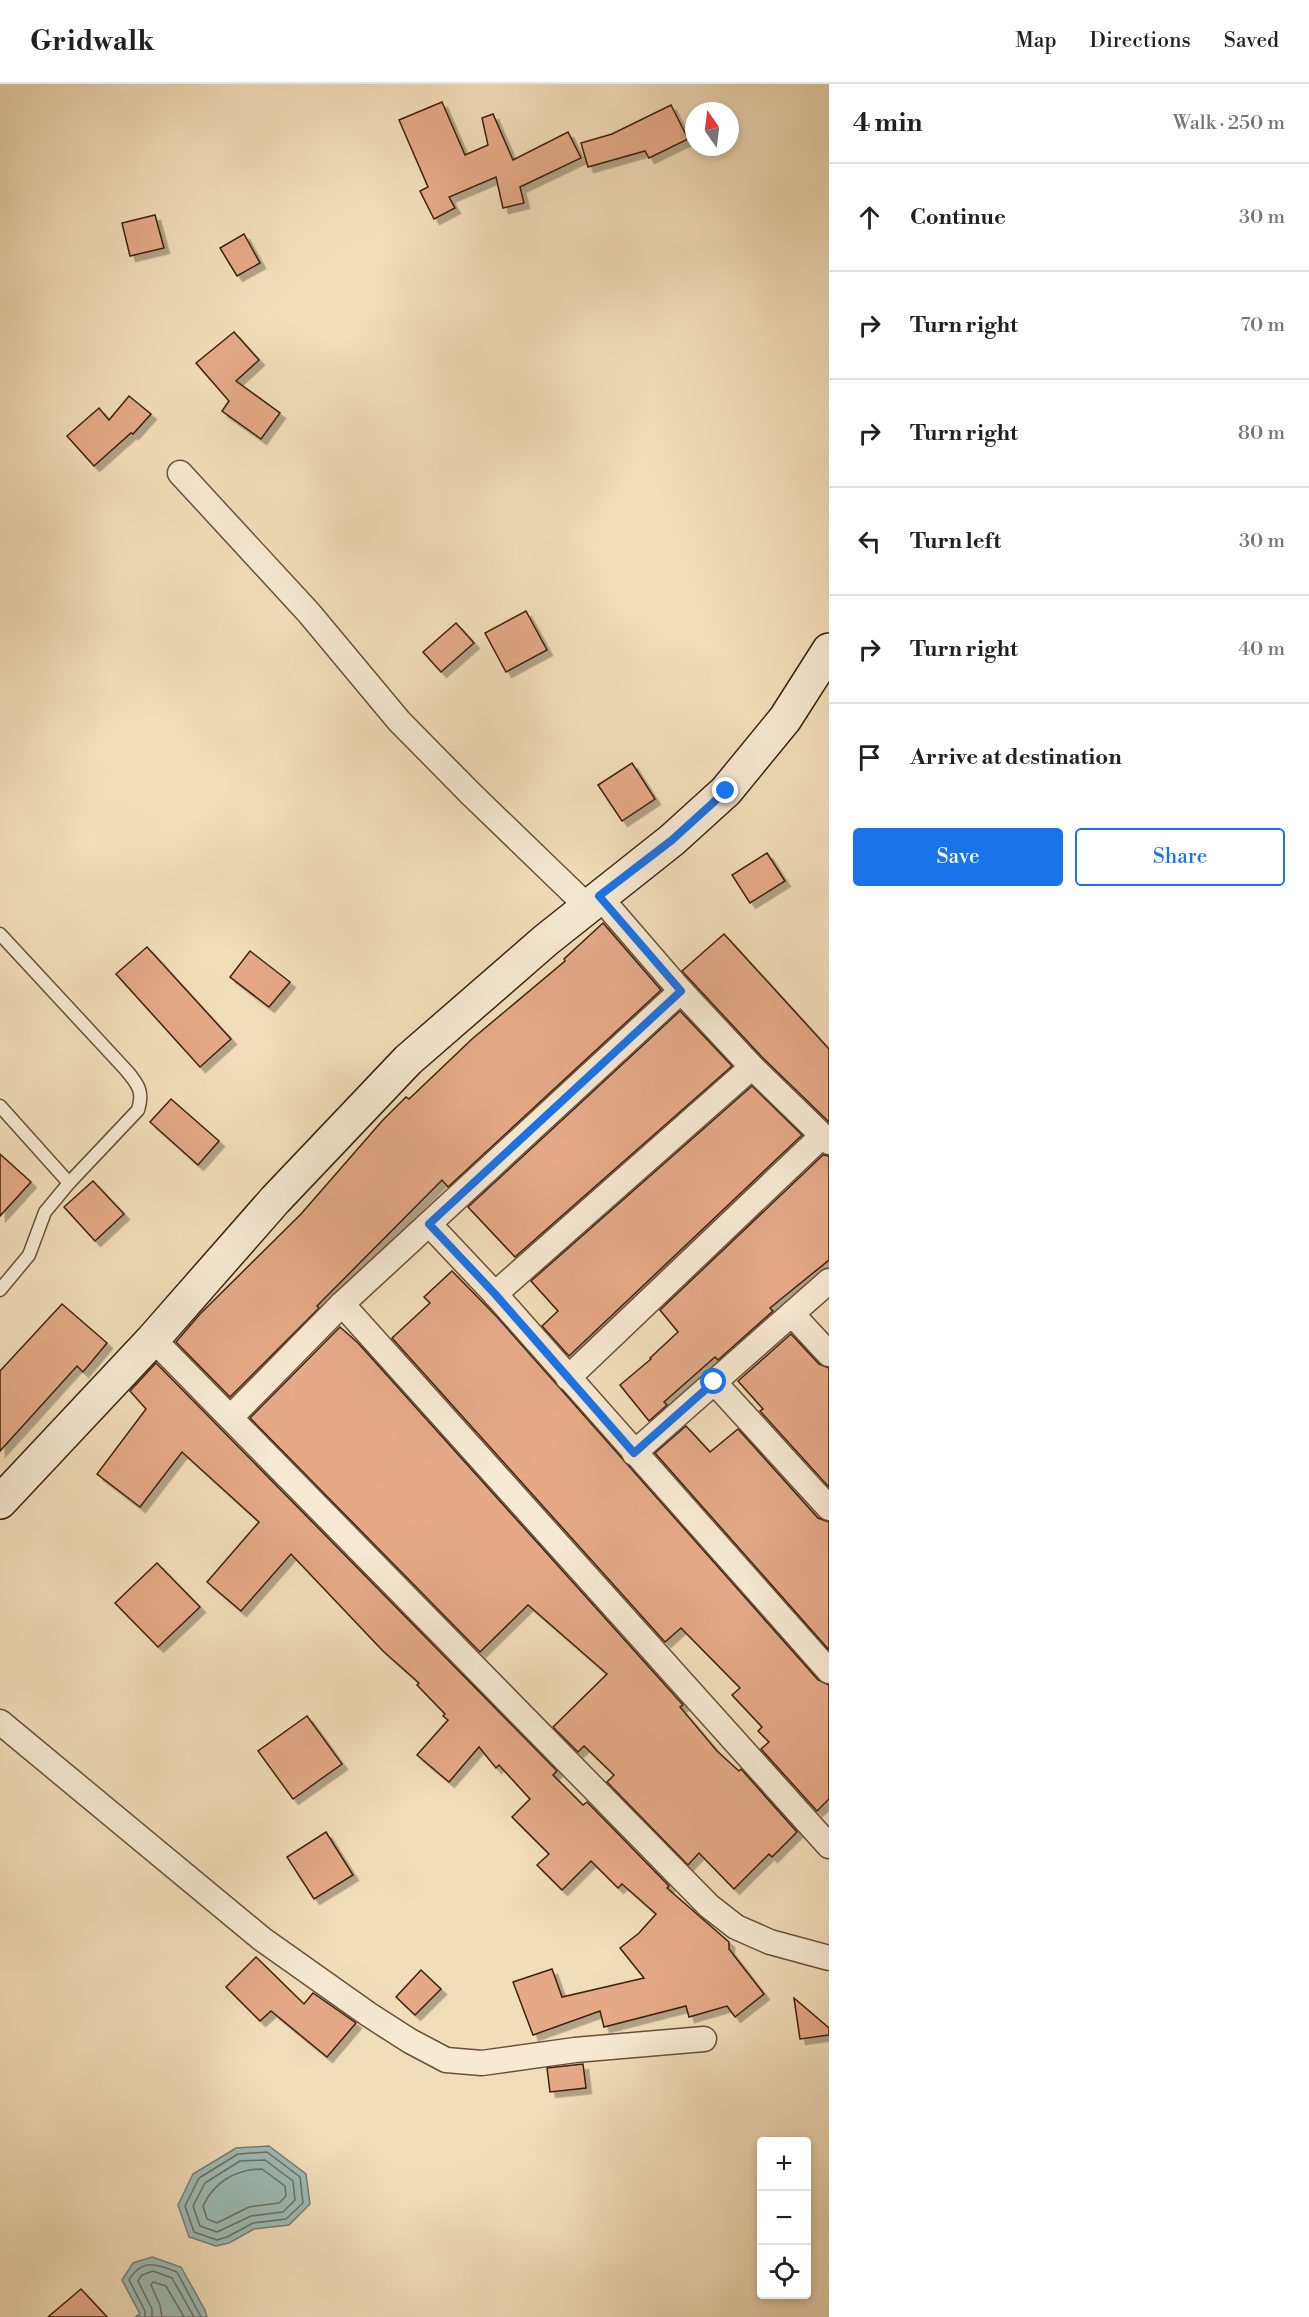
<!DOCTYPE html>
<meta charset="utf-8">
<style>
body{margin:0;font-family:"Libre Bodoni",serif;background:#f2f2f2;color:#202124}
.controls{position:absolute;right:18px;bottom:18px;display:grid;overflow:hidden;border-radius:6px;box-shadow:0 3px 9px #0003}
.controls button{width:54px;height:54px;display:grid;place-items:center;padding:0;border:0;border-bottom:2px solid #e0e0e0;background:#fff;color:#202124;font:30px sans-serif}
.compass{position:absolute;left:685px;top:18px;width:54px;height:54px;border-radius:50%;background:#fff;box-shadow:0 3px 9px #0003;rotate:346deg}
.stop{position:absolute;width:18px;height:18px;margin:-14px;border:4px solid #1a73e8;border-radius:50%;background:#fff}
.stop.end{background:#1a73e8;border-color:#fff;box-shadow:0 2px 6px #0008}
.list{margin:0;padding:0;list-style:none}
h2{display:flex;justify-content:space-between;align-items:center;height:78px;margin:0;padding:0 24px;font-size:26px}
h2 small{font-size:20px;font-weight:400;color:#757577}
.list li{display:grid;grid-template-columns:39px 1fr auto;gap:18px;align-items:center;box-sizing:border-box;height:108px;padding:0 24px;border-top:2px solid #e0e0e0}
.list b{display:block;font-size:22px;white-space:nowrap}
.list em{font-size:20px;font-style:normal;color:#757577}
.actions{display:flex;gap:12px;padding:18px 24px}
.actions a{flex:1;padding:14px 0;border:2px solid #1a73e8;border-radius:6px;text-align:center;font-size:21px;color:#1a73e8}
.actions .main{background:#1a73e8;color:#fff}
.icon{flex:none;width:33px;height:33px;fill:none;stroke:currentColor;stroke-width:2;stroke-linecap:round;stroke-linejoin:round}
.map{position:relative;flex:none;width:829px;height:2233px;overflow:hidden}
header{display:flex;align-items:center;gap:36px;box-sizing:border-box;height:84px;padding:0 30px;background:#fff;border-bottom:2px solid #e0e0e0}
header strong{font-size:28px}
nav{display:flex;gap:33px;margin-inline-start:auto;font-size:21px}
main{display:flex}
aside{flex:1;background:#fff}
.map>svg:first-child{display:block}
.water{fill:#9cbbb6;stroke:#767d73;stroke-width:1.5}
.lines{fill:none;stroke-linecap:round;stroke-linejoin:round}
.shore{stroke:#6c6e62;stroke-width:1.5}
.building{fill:#e5a988;stroke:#3d210e;stroke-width:1.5;filter:url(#shadow)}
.lane-casing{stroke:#6a5039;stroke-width:15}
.street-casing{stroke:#6a5039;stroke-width:27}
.secondary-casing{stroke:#3d210e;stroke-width:36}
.lane{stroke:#f7e9d2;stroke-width:12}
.street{stroke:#f7e9d2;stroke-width:24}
.secondary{stroke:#f7e9d2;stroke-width:33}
.route{stroke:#1a73e8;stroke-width:8}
</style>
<header>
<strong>Gridwalk</strong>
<nav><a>Map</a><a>Directions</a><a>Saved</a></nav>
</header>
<main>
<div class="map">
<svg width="829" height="2233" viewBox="0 0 829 2233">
<defs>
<filter id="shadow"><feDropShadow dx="5.5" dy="5.5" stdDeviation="0" flood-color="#0004"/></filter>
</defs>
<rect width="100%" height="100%" fill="#f2ddba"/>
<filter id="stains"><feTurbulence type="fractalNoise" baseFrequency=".00333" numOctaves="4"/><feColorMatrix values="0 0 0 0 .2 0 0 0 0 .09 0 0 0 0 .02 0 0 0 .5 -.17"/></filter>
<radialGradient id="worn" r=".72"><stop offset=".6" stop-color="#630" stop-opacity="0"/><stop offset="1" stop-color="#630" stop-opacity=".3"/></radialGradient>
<g class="water">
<path d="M269,2062L306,2090L310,2120L289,2141L254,2145L229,2159L216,2162L189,2153L178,2121L193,2090L236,2064Z"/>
<path d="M152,2173L181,2183L205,2226L207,2233H135L140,2230L122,2196L133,2179Z"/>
</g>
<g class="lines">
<g class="shore">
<path d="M267,2068L300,2093L303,2119L286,2135L253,2139L227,2153L217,2156L194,2148L185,2122L199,2094L238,2070Z"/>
<path d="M265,2076L293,2097L295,2116L283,2128L251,2132L217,2148L200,2142L193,2122L205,2099L240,2077Z"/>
<path d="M262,2085L285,2102L286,2112L279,2119L249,2123L217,2139L207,2135L203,2122C214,2098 236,2085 262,2085Z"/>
<path d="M145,2233V2227L129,2196C142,2174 157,2180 177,2188L201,2233"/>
<path d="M152,2233V2225L138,2197L142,2191L153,2187L172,2194L194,2233"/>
<path d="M162,2233L160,2221L151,2201L153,2198L166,2202L184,2233"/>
</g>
</g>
<g class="building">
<path d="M442,18L465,71L488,61L482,34L493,30L513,76L568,48L581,74L520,103L524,119L503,124L496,93L449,113L455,124L434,135L420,107L428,103L399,36Z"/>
<path d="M671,21L688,55L649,74L645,67L588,83L581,59L612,50Z"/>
<path d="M155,131L164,164L130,172L122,139Z"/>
<path d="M244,150L260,179L237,192L220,164Z"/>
<path d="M234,248L259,276L236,297L280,329L261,355L222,327L229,317L196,279Z"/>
<path d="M129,312L151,330L133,350L131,349L94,382L67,352L99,324L109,336Z"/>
<path d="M526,527L547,566L506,588L485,549Z"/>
<path d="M456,539L474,559L441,588L423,568Z"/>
<path d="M632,679L655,715L622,737L598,701Z"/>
<path d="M767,769L785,797L750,819L732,791Z"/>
<path d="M603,839L661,906L448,1103L442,1096L317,1222L319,1224L230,1313L176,1258L200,1230L301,1130L382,1037L406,1013L409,1015L472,955L565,877L564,875Z"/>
<path d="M724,850L829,965V1038L762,973L682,887Z"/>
<path d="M147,863L231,955L200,983L116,890Z"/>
<path d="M250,867L290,898L269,923L230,893Z"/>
<path d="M680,927L732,982L515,1173L468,1123Z"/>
<path d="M752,1002L802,1051L569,1272L542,1242L558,1227L531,1197Z"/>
<path d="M171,1015L219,1057L198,1081L150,1038Z"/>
<path d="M0,1070L31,1098L0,1132Z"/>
<path d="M823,1071L829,1072V1176L770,1224L773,1227L718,1276L715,1273L664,1318L667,1321L649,1337L620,1301L651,1275L650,1274L678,1248L660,1226Z"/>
<path d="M93,1097L124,1130L95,1157L64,1123Z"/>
<path d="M452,1187L497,1233L818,1596L829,1601V1715L817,1727L761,1665L769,1658L758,1647L762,1643L732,1611L740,1604L681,1544L665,1558L392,1254L430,1219L424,1213Z"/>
<path d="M62,1220L107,1259L83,1288L77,1282L0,1367V1287Z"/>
<path d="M340,1243L358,1259L683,1621L680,1623L717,1667L739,1687L741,1685L797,1748L772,1773L769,1770L734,1805L699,1769L688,1781L607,1698L614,1691L584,1662L578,1668L553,1643L607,1590L528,1521L480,1568L250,1334Z"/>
<path d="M791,1250L819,1280L829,1284V1403L760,1327L763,1325L738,1297Z"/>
<path d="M156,1279L557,1687L553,1691L583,1721L587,1718L669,1802L667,1804L729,1858V1865L764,1910L735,1933L727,1922L689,1933L686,1922L604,1943L600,1927L533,1951L513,1898L552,1885L562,1913L644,1894L620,1864L639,1849L656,1830L622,1800L618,1804L591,1777L562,1806L537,1781L549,1770L512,1733L530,1715L499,1681L496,1684L479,1663L449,1698L417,1671L448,1636L443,1632L445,1630L417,1601L419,1599L383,1567L291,1470L241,1527L207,1498L259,1438L182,1368L140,1423L97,1390L146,1325L130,1307Z"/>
<path d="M686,1342L710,1368L738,1345L818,1434L829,1438V1566L655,1369Z"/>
<path d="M157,1479L200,1523L158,1563L115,1519Z"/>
<path d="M307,1632L342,1680L293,1715L258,1667Z"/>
<path d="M326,1748L353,1791L314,1815L287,1773Z"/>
<path d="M256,1873L304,1920L313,1909L356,1939L327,1973L271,1927L260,1937L226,1903Z"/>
<path d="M421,1886L441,1905L415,1931L396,1913Z"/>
<path d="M794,1914L829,1944V1951L800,1955Z"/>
<path d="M583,1980L586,2004L550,2008L547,1984Z"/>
<path d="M81,2205L107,2233H48Z"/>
</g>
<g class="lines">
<g class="lane-casing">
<g id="lane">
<path d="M0,850L126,986C138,1000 144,1008 138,1026L69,1099L45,1128L29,1171L0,1206"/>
<path d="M0,1022L69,1099"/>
</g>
</g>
<g class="street-casing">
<g id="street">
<path d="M180,389L309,529L399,637L471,710L587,822"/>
<path d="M599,812L681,907L752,983L829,1058"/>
<path d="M429,1140L495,1210L829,1587"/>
<path d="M495,1210L752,983"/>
<path d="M342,1220L829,1762"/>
<path d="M792,1230L829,1270"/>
<path d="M153,1255L709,1822L736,1843L770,1858L829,1874"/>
<path d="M568,1294L822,1052"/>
<path d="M714,1298L829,1424"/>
<path d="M231,1333L342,1220L681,907"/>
<path d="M634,1369L829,1197"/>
<path d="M0,1638L262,1855L368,1930L410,1957L446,1976L482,1979L575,1966L704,1955"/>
</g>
</g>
<g class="secondary-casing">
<path id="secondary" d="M0,1418L153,1255L275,1116L408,976L546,856L672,756L726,707L785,635L829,566"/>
</g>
<use href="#lane" class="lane"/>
<use href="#street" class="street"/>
<use href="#secondary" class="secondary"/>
</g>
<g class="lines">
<path class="route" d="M714,1298L634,1369L495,1210L429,1140L681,907L599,812L672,756L726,707"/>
</g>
<rect width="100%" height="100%" filter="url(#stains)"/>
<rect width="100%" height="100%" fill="url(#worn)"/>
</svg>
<div class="controls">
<button>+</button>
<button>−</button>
<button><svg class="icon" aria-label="locate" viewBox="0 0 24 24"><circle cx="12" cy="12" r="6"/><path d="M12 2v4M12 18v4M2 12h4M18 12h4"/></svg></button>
</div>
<svg class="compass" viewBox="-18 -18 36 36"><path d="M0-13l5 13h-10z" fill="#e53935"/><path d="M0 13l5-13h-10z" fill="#757577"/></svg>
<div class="stop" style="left:714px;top:1298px"></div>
<div class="stop end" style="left:726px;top:707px"></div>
</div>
<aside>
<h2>4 min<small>Walk · 250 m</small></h2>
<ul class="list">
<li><svg class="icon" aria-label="ahead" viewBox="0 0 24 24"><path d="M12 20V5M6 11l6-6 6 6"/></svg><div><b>Continue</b></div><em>30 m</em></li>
<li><svg class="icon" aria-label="right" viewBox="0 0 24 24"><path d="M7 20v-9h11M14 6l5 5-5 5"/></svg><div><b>Turn right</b></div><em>70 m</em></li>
<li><svg class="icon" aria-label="right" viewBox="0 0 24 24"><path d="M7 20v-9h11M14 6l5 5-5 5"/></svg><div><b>Turn right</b></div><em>80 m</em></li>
<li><svg class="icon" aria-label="left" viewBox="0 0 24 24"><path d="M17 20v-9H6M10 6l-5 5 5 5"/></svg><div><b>Turn left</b></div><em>30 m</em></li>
<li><svg class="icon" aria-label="right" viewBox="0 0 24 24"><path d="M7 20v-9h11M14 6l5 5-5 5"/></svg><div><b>Turn right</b></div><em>40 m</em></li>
<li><svg class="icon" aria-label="arrive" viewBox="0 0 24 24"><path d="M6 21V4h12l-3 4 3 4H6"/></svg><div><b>Arrive at destination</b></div></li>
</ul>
<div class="actions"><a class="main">Save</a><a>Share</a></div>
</aside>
</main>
